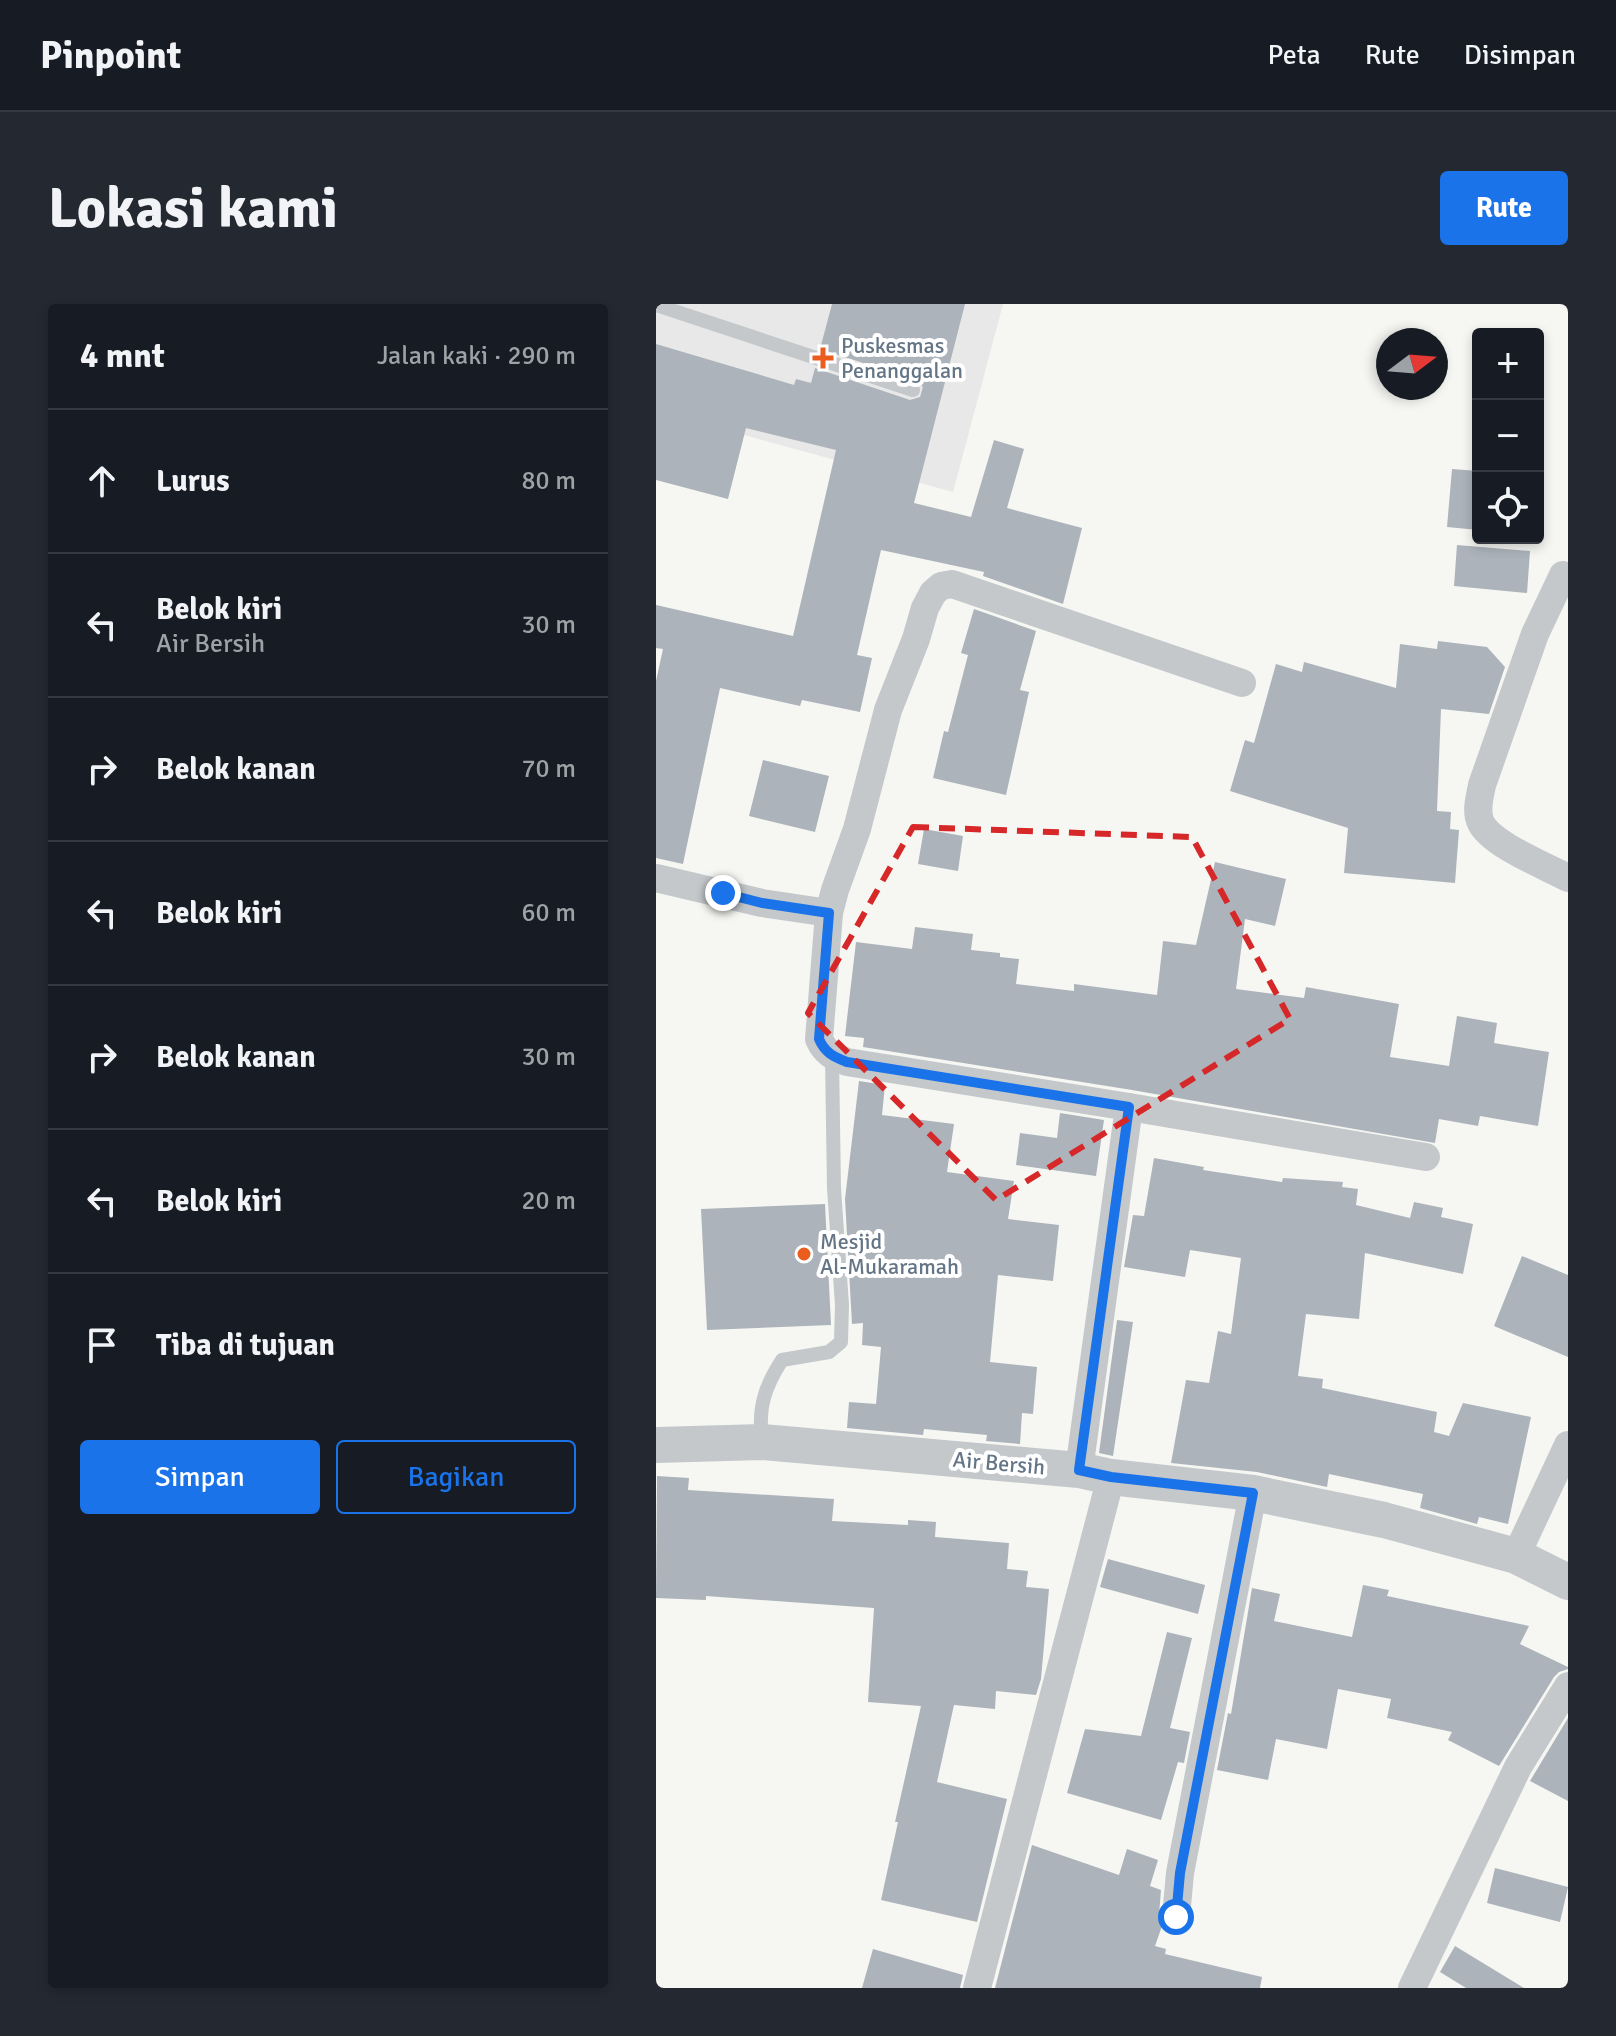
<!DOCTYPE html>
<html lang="id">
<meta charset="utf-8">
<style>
body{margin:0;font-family:Signika,sans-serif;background:#242831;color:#f1f3f6}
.controls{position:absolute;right:24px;top:24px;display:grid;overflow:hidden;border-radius:8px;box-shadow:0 4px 12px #0003}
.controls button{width:72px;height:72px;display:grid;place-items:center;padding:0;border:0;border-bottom:2px solid #363941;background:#171b24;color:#f1f3f6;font:40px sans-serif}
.compass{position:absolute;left:720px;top:24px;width:72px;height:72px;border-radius:50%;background:#171b24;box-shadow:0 4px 12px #0003;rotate:74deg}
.stop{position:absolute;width:24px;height:24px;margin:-18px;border:6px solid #1a73e8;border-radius:50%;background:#fff}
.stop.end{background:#1a73e8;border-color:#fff;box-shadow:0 2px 8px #0008}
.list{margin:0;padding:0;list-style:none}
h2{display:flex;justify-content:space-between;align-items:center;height:104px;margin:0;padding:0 32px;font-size:34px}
h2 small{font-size:26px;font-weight:400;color:#9ea1a6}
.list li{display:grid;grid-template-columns:52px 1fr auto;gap:24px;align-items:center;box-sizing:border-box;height:144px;padding:0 32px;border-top:2px solid #363941}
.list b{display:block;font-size:30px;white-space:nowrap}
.list p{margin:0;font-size:26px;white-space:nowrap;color:#9ea1a6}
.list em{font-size:26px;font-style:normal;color:#9ea1a6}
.actions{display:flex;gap:16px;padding:24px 32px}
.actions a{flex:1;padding:18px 0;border:2px solid #1a73e8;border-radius:8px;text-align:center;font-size:28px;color:#1a73e8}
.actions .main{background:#1a73e8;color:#fff}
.icon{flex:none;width:44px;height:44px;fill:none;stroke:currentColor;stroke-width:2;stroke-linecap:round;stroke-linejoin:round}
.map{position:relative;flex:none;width:912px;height:1684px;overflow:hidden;border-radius:8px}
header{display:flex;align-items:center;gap:48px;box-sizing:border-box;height:112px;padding:0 40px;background:#171b24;border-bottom:2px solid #363941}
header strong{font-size:38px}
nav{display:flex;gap:44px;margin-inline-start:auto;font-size:28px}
.intro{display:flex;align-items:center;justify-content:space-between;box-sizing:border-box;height:192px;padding:0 48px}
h1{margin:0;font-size:56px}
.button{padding:20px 36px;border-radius:8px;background:#1a73e8;color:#fff;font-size:28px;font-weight:700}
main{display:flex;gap:48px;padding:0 48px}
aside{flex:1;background:#171b24;border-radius:8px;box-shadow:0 4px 12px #0003}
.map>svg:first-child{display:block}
.built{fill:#e7e8e7}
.building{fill:#acb3ba}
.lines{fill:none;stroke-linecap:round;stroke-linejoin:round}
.service{stroke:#c4c8cb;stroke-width:14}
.minor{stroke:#c4c8cb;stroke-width:28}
.tertiary{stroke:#c4c8cb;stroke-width:36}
.route{stroke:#1a73e8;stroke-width:10}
.marked{fill:none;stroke:#d62828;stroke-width:6;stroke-dasharray:16 10;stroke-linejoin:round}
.poi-dot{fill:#eb5c1f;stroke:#fff;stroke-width:3}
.labels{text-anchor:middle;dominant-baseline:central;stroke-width:8;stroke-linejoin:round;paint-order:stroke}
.poi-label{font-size:22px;fill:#647586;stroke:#fff;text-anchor:start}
.street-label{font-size:22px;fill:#647586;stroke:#fff}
</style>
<header>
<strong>Pinpoint</strong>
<nav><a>Peta</a><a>Rute</a><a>Disimpan</a></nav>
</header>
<div class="intro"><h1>Lokasi kami</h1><a class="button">Rute</a></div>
<main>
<aside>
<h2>4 mnt<small>Jalan kaki · 290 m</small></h2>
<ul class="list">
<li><svg class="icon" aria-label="ahead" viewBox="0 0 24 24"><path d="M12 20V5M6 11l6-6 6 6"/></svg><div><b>Lurus</b></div><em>80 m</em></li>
<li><svg class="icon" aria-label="left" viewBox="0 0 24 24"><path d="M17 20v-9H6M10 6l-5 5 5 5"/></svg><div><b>Belok kiri</b><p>Air Bersih</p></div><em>30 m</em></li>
<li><svg class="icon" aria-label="right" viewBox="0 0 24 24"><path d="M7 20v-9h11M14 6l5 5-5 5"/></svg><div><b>Belok kanan</b></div><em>70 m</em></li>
<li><svg class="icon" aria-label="left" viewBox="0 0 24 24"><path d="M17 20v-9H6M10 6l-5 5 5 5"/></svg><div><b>Belok kiri</b></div><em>60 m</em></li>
<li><svg class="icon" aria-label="right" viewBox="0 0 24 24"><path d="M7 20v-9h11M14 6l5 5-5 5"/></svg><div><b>Belok kanan</b></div><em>30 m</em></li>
<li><svg class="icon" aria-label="left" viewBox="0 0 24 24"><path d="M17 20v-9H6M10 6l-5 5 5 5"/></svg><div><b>Belok kiri</b></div><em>20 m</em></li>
<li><svg class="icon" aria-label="arrive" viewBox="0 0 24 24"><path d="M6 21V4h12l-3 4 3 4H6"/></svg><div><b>Tiba di tujuan</b></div></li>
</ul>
<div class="actions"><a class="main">Simpan</a><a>Bagikan</a></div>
</aside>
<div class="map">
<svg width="912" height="1684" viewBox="0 0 912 1684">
<rect width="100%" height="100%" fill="#f6f7f3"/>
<path class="built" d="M0,0H347L297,188L0,107Z"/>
<g class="building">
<path d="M176,0H309L258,199L315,213L338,136L368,145L351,204L426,224L407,300L327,272L328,268L225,246L201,351L216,354L204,408L146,396L144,402L64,384L27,560L0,554V377L7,345L0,344V301L137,332L180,146L90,124L72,195L0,176V40L138,81L140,75L155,79L159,64L254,96L264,93L267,83L260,76L164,45Z"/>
<path d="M796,165L822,167V226L791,223Z"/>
<path d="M801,241L874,247L871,289L798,282Z"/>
<path d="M318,305L380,327L364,386L373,388L350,491L277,474L288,427L292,428L312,351L305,349Z"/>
<path d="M782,337L831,343L849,363L833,410L785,405L781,507L795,508L794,525L803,526L799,579L688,569L692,524L574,487L589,436L598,439L620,360L646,368L648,358L740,384L744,340L781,345Z"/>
<path d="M107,456L173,472L159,528L93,512Z"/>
<path d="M268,525L307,532L302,567L262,560Z"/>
<path d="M559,558L630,575L619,622L589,615L580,685L648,694L650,683L743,700L734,753L793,762L801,712L841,719L838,739L893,748L882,822L824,812L822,822L783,815L779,839L476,786L207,743L208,734L189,732L200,638L256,645L259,623L317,630L315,646L344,649V653L363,655L360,680L418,687V680L501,691L507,637L540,641Z"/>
<path d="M203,777L229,781L226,811L298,820L291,868L358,877L352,915L403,921L397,977L342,971L334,1058L381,1063L377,1110L366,1109L364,1140L330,1137L331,1131L268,1125L267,1131L191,1124L193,1098L220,1100L225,1043L206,1041L207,1019L196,1020L189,895Z"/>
<path d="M404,809L448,816L440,872L360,861L364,829L401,834Z"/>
<path d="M498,854L548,863L547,866L626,878L627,874L687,878L686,883L702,885L700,901L754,914L758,898L787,904L785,913L817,920L807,970L709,949L703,1015L650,1010L642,1072L667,1075L666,1084L781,1108L778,1128L793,1132L807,1099L875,1113L852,1220L823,1213L821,1220L764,1204L767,1190L673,1170L671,1183L601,1168L515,1159L530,1076L553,1079L562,1027L575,1030L585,954L534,946L529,973L468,963L477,911L488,912Z"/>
<path d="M169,900L175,1021L51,1026L45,905Z"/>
<path d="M866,952L912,971V1053L838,1022Z"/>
<path d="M461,1016L477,1018L457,1152L443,1149Z"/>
<path d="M1,1172L33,1174L32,1186L178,1195L176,1217L252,1221V1216L280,1218L279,1233L353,1239L351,1265L372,1267L370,1283L393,1285L385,1375L380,1391L340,1387L339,1405L298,1401L281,1478L351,1495L321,1618L225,1596L242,1518H239L265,1402L212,1398L218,1304L50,1292V1296L0,1294Z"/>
<path d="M452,1255L549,1281L542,1310L444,1283Z"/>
<path d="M707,1281L733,1286L731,1292L873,1322L864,1340L912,1363V1365L903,1368L898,1373L843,1462L792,1436L796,1428L731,1414L735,1395L682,1385L671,1445L620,1435L612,1476L561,1466L572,1409L575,1410L596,1284L624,1290L618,1317L696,1333Z"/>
<path d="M511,1328L536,1334L514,1424L534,1428L528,1459L522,1458L505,1516L411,1489L429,1425L485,1432Z"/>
<path d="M912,1414V1497L874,1477Z"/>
<path d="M376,1541L463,1571L471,1545L502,1556L494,1582L505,1586L503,1611L506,1622L499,1642L510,1645L509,1650L606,1673L604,1684H339Z"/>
<path d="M839,1564L912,1583L904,1618L831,1599Z"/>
<path d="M799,1642L868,1684H810L784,1668Z"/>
<path d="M217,1645L307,1671L304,1684H206Z"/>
</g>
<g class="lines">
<g class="service">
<path d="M0,1L257,86"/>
<path d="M106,1137C102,1104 108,1084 126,1056L173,1048L185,1038L186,1001L178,884L176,752"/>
</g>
<g class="minor">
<path d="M907,271L879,330L826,481C824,493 819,507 825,519C836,541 890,562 912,574"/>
<path d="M0,574L106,599L173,609L179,586L201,525L232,406L260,335L269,304L277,289L285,282L296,280L586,379"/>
<path d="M173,609L163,735C169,749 178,753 191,758L473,803L423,1166"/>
<path d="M473,803L770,853"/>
<path d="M860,1252L912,1141"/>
<path d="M520,1613L524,1569L597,1189"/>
<path d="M321,1684L455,1173"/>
<path d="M756,1684L862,1463L912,1382"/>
</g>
<path class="tertiary" d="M0,1141L106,1138L423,1166L455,1173L597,1189L728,1216L860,1252L912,1278"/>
</g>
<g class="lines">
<path class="route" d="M67,589L106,599L173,609L163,735C169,749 178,753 191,758L473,803L423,1166L455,1173L597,1189L524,1569L520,1613"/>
</g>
<path class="marked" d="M257,523L536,533L634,715L340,896L152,709Z"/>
<g class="poi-dot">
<path d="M163 42h8v8h8v8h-8v8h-8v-8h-8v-8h8z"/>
<circle cx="148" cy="950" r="8"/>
</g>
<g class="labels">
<g class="poi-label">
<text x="185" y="41">Puskesmas<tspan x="185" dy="25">Penanggalan</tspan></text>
<text x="164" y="937">Mesjid<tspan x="164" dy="25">Al-Mukaramah</tspan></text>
</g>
<g class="street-label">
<text transform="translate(343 1159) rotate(5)">Air Bersih</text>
</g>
</g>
</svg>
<div class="controls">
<button>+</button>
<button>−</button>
<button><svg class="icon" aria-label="locate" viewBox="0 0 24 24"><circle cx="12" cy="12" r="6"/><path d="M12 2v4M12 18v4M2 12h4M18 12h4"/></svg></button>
</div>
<svg class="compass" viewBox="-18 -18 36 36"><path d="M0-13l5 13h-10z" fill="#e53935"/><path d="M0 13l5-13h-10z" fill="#9ea1a6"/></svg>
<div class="stop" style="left:520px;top:1613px"></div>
<div class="stop end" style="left:67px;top:589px"></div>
</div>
</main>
